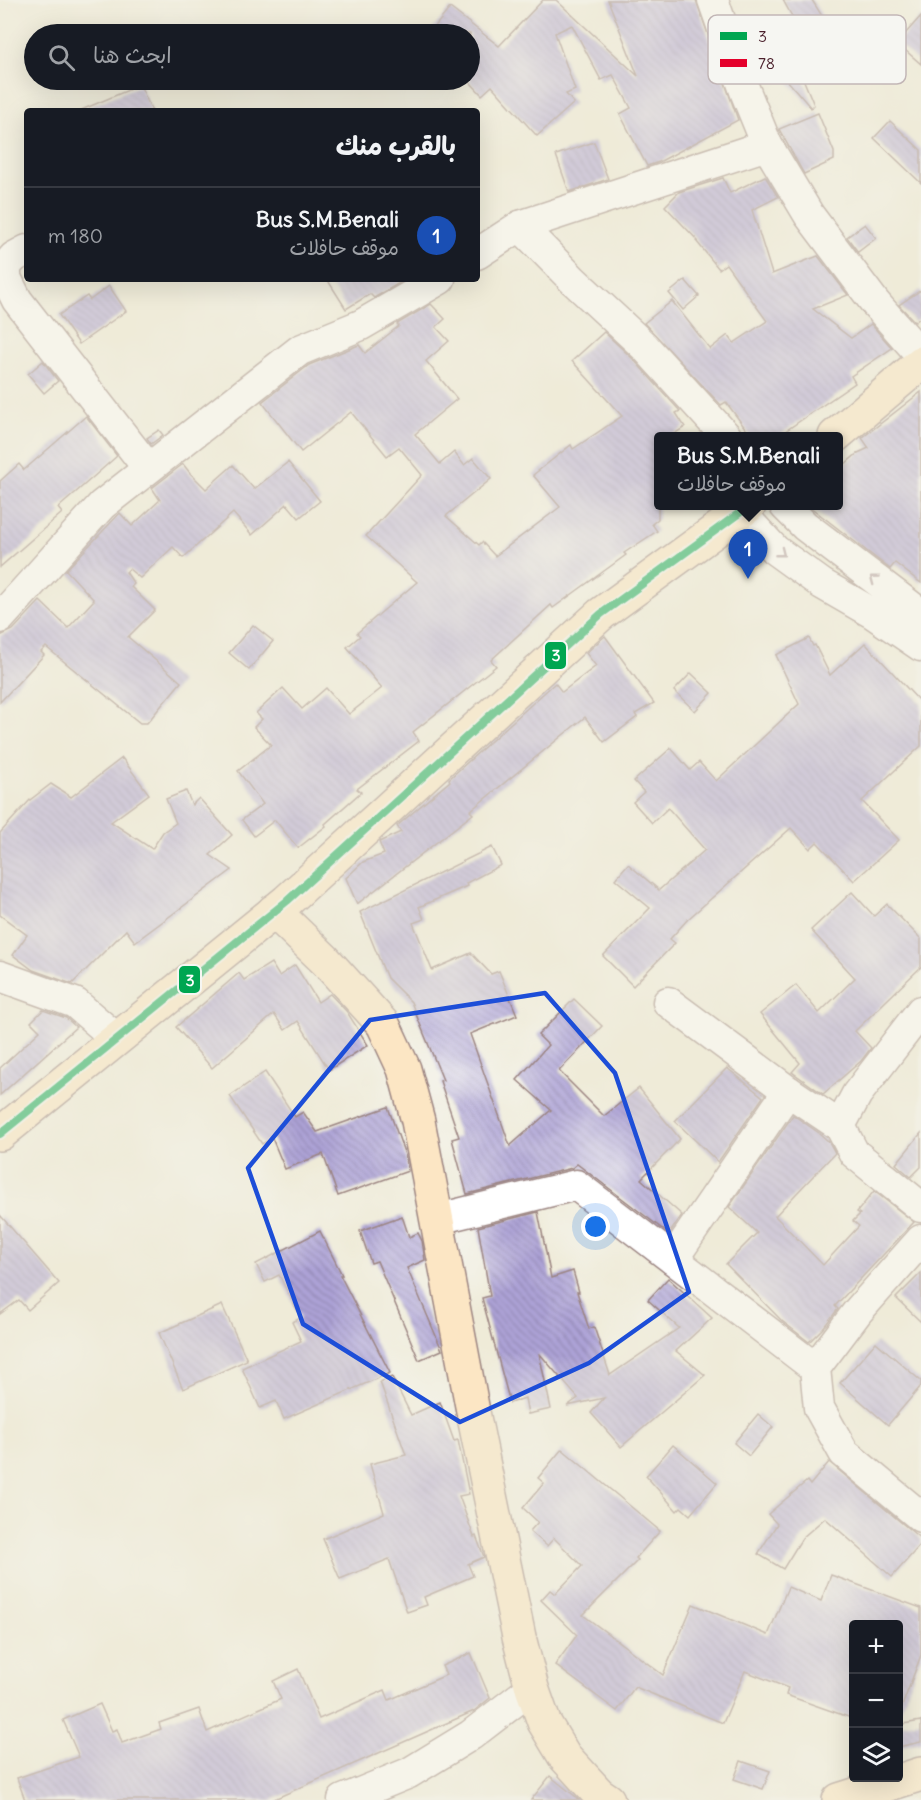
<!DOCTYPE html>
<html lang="ar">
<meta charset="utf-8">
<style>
body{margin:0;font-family:Delius,"Playpen Sans Arabic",sans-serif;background:#242831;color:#f1f3f6;direction:rtl}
.controls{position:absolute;right:18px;bottom:18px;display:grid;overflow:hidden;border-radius:6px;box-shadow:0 6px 24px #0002}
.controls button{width:54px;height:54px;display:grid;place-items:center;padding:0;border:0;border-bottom:2px solid #363941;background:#171b24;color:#f1f3f6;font:30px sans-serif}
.you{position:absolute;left:596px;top:1227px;width:21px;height:21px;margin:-15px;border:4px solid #fff;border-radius:50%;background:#1a73e8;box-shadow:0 0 0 9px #1a73e833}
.badge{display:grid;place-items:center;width:39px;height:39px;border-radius:50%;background:#d93025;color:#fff;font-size:20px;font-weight:700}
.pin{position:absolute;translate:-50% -50px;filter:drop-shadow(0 2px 3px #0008)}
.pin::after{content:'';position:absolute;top:32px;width:21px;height:18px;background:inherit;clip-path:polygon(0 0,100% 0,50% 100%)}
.popup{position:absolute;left:654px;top:432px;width:189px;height:78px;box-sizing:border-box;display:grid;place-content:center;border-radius:6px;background:#171b24;filter:drop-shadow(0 2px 4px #0005);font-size:20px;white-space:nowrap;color:#9ea1a6}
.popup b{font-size:22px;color:#f1f3f6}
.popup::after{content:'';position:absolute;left:50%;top:100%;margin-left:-12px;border:12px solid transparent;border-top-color:#171b24}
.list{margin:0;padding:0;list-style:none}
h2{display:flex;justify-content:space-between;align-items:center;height:78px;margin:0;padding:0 24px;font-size:26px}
h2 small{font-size:20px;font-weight:400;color:#9ea1a6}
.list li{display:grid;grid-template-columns:39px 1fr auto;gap:18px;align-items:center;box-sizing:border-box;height:96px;padding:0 24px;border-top:2px solid #363941}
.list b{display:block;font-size:22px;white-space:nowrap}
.list p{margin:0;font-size:20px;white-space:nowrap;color:#9ea1a6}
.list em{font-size:20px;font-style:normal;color:#9ea1a6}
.icon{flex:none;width:33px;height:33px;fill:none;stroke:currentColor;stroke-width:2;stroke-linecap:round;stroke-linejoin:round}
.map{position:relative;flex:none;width:921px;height:1800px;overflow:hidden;direction:ltr}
.search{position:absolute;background:#171b24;box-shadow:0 6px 24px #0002;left:24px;top:24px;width:456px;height:66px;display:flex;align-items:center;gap:15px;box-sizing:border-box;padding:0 21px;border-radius:33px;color:#9ea1a6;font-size:22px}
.panel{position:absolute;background:#171b24;box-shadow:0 6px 24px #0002;left:24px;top:108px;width:456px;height:174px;border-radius:6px;direction:rtl}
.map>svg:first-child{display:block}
.building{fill:url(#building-back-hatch)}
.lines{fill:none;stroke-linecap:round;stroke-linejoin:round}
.street-casing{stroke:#9c8582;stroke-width:33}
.secondary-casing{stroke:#9c8582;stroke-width:36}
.street{stroke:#fff;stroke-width:30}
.secondary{stroke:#fce6c4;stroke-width:33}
.bus-1-casing{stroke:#f6f6f2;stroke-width:12}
.bus-1{stroke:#00a651;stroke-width:8}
.oneway{stroke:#ae9aa0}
.marked{fill:none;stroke:#1d4ed8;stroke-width:4.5;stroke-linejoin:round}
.key{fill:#f6f6f2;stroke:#c2b6b6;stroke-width:1.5}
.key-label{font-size:16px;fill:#4a1f2b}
.line-badge{stroke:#f6f6f2;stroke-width:2}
.badge-label{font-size:16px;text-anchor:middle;font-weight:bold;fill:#fff}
</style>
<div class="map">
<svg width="921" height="1800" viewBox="0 0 921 1800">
<defs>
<pattern id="building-back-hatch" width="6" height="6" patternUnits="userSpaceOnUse" patternTransform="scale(1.5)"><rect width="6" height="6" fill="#ada3d7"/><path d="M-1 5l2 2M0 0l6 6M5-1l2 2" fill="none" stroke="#8f84af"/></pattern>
</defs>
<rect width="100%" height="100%" fill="#f6f6f2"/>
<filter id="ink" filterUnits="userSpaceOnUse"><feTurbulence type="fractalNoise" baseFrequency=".0167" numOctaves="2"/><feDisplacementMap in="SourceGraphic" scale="12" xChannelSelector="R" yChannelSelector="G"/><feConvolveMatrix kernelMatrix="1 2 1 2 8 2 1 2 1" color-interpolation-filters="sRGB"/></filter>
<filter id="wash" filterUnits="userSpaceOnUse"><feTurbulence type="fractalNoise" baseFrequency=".008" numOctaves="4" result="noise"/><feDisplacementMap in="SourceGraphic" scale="24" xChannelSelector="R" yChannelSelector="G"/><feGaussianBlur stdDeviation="1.35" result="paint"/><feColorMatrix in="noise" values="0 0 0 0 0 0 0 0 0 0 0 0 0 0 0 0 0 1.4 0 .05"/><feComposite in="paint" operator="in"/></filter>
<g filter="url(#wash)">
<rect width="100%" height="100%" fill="#efebd8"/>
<g id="blocks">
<g class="building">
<path d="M543,0H556L638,76L608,0H696L738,120L659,162L647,166L620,114L631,108L613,75L601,80L572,25L555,33L575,90L566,94L574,103L537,136L492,86L482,95L470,82V34H429L450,8L499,46Z"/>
<path d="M783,0H812L822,16L799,29Z"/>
<path d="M921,16V64L897,43Z"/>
<path d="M806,37L825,60L808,75L797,64L814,105L811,108L774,65Z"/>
<path d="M140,85L152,111H79Z"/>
<path d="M818,113L834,152V160L804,174L779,129Z"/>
<path d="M890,121L921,150V183L874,138Z"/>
<path d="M594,142L608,179L569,192L556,155Z"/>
<path d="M765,176L778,197L752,210L772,274L818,256L848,295L813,309L851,338L871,324L892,348L851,376L855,383L778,436H751L726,402L721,405L644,323L672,301L710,349L728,335L734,343L767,321L726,264L719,269L697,242L698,241L665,206L679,192L723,178L730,193Z"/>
<path d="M865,224L876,238L858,252L847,237Z"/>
<path d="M327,279H406L374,298L370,294L346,309Z"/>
<path d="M685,280L699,296L683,310L669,293Z"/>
<path d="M109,286L126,311L79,344L59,315L87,296L90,300Z"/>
<path d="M921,290V317L915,322L899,305Z"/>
<path d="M431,304L445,319L436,327L449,341L426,361L457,399L415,434L440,464L454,452L464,465L473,458L491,479L446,516L479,545L482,542L495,556L560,507L533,475L571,445L573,449L622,416L572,361L604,332L633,359L680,411L676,413L685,427L671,436H658V519L652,524L657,531L624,553L626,555L553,608L551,605L491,660L496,666L413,732L419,741L357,789L361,792L325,824L326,826L298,848L275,820L254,836L242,820L263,804L238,771L271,745L254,727L262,719L256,713L283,688L302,709L326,688L349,714L382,688L347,647L360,636L357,633L417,582L366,536L422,475L399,447L387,456L351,412L301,452L262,402L309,365L359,345L365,353L399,326L397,324Z"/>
<path d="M43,361L58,381L44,393L28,374Z"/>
<path d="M921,392V583L895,563L890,569L809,506H838V470L858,453L869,448L862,438Z"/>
<path d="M86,416L117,456L58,508L62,513L0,567V481L19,464L24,470Z"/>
<path d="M159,430L163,435L151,444L147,438Z"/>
<path d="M288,462L320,501L299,518L287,504L252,535L233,513L183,558L173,547L140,578L129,569L126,572L134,584L131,587L155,610L128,637L181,682L147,723H140L46,647L41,652L44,655L0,702V636L13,630L40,601L68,628L94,600L66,570L120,513L132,526L160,500L152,488L183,464L190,473L206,489L233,465L254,489Z"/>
<path d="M253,625L273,641L249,670L229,653Z"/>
<path d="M605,636L654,703L635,714L637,717L604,742L585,717L470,811L473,814L357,904L346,878L363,862L384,854L379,842L401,832L397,826L450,781L449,779L555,683L562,692L596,666L586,653Z"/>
<path d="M809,638L813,646L815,645L830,675L865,643L921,703V746L862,801L899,840L854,881L817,842L810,849L791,828L688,919L670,939L675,943L633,986L603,956L650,908L615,879L628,864L659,890L705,850L668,808L652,823L633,802L644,792L634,781L671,748L690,770L699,762L716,781L799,704L776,655Z"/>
<path d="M691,673L712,693L695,711L674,691Z"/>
<path d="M122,758L149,794L111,822L152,849L163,832L176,823L166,799L186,791L192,805L199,798L232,835L210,855L232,870L135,942L126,930L72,984L33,970L13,955L27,935L0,915V833L30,800L51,784L71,797Z"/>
<path d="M492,847L501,865L466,883L467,886L419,907L424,919L413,923L432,970L471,953L491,974L499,971L517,1015L470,1034L510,1146L551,1110L517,1080L548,1045L538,1035L574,999L602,1026L559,1071L604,1116L639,1088L680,1139L641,1179L682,1215L669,1234L577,1164L572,1168L467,1194L452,1139L459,1137L440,1081L443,1080L411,1002L387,978L360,912Z"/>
<path d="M852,892L874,916L887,904L921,939V967L855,1031L871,1048L861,1061L823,1094L792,1072L800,1063L760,1014L796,985L819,1013L855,978L811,930Z"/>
<path d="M271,963L279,976L295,965L318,1002L330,994L347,1012L368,1045L329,1070L298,1021L285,1030L274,1014L212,1068L176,1027L239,973L244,980Z"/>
<path d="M43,1010L66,1018L76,1027L0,1095V1068L40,1031L31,1022Z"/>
<path d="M727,1068L763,1097L718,1162L675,1121Z"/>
<path d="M265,1072L295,1117L303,1112L317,1132L388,1107L406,1158L408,1171L338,1196L323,1154L285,1169L272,1138L262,1144L230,1096Z"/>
<path d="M793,1115L819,1133L829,1142L835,1153L775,1216L823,1265L859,1226L853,1221L860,1214L857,1212L874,1191L914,1222L835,1306L838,1309L823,1328L809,1342L782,1321L726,1264L757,1233L729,1207Z"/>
<path d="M921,1133V1167L911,1177L896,1164Z"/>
<path d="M538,1212L551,1278L573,1271L579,1292H577L589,1329L594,1327L610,1375L679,1328L648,1300L668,1278L712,1318L676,1351L705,1375L621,1447L591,1413L604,1398L567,1406L578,1398L539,1353L551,1409L528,1414L525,1398L510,1403L482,1298L490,1296L478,1227Z"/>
<path d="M0,1215L59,1283L28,1310L19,1300L0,1314Z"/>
<path d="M402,1216L409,1237L418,1233L422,1241L425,1260L407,1268L442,1350L419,1360L377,1261L371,1263L360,1231Z"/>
<path d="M320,1231L342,1275H340L390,1373L284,1419L276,1401L260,1408L242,1368L301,1341L292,1322L301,1318L279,1275L265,1282L256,1264Z"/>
<path d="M921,1273V1322L896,1298Z"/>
<path d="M222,1305L247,1360L183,1389L159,1333Z"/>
<path d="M876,1342L921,1381V1386L888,1425L840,1383Z"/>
<path d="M392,1377L411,1415L440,1402L454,1441L458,1440L469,1494L459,1496L474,1537L476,1536L484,1557L468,1564L473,1576L424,1597L427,1605L407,1612L389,1559L340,1579L323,1539L384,1513L370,1464L406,1455L380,1382Z"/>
<path d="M758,1414L773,1427L749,1456L734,1443Z"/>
<path d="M673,1445L717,1483L690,1515L681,1507L677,1511L646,1476Z"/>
<path d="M562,1449L660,1531L636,1558L638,1560L583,1615L663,1675L693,1604L768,1635L788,1587L821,1601L831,1575L921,1608V1655L901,1709H898V1624H854V1719L786,1695L788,1688L745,1671L723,1723L635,1687L617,1711L555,1665L577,1635L541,1600L550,1590L555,1594L582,1566L554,1538L547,1546L530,1531L538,1522L523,1508L544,1483L538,1478Z"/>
<path d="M829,1462L921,1539V1544L892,1577L825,1518L802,1538L783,1569L758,1554L777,1524L768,1514L807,1481L810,1485Z"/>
<path d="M471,1653L490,1698L474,1711L272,1800H25L17,1778L79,1757L63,1720L100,1704L112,1731L117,1729L122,1743L161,1729L159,1723L199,1709L207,1732L281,1699L273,1681L298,1669L319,1719L385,1690L389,1700L446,1675L442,1666Z"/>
<path d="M921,1721V1742L898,1747V1725Z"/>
<path d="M741,1761L770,1771L763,1789L734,1779Z"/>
<path d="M550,1776L576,1797L579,1800H531Z"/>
</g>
</g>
</g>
<g filter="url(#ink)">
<use href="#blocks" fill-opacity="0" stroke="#9c8582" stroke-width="1.5"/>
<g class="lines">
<g class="street-casing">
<g id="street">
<path d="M713,0L745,91L767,145"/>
<path d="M520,226L573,280L645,347L726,436"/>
<path d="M27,250L14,257L6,266V278L17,300L148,468"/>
<path d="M477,254L520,226L767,145L809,215L876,304L921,355"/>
<path d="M785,506L805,526L921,614"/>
<path d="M740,512L775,550L822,584L874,614L921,646"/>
<path d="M0,618L102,505L300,350L361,325L440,279"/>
<path d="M0,976L75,1003L117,1039"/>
<path d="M668,1002L788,1091"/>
<path d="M921,1011L857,1094L840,1126L854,1153L921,1207"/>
<path d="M438,1219L576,1185L815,1368"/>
<path d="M921,1240L858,1311L815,1368L819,1408L844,1453L921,1517"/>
<path d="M673,1259L788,1091L840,1126"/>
<path d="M343,1800L409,1773L471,1735L532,1688"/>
</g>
</g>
<g class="secondary-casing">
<g id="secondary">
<path d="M835,436L921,363"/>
<path d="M274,911L325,960L383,1024L404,1069L418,1121L475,1422L519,1637L532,1688L544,1722L565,1757L599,1794L608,1800"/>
<path d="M0,1134L287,901L601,614L749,506"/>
<path d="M839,1800L921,1774"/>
</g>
</g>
<use href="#street" class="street"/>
<use href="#secondary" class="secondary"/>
<g class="bus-1-casing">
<path id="bus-1" d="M0,1134L287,901L601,614L749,506"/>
</g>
<use href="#bus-1" class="bus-1"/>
</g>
<defs><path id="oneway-chevron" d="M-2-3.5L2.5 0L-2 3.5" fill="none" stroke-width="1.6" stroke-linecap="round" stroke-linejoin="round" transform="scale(1.5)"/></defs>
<g class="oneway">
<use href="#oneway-chevron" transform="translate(781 553) rotate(38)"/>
<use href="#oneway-chevron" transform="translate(874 579) rotate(-143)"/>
</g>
</g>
<path d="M0 0H921V1800H0ZM545,993L615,1073L689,1292L589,1363L460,1422L303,1324L248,1168L370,1020Z" fill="#efebd8" fill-opacity=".55" fill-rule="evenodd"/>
<path class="marked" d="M545,993L615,1073L689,1292L589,1363L460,1422L303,1324L248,1168L370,1020Z"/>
<rect x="708" y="15" width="198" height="69" rx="9" class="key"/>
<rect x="720" y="32" width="27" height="8" fill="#00a651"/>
<rect x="720" y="59" width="27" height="8" fill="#e4002b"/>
<g class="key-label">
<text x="758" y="42">3</text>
<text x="758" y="69">78</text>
</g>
<g class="line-badge">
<rect x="544" y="641" width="23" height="29" rx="6" fill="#00a651"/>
<rect x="178" y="965" width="23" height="29" rx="6" fill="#00a651"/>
</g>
<g class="badge-label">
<text x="556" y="661">3</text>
<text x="190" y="986">3</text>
</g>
</svg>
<div class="controls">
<button>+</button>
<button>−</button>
<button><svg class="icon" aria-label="layers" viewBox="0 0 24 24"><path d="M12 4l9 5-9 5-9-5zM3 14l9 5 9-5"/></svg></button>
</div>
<div class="you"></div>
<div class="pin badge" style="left:748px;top:579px;background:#1a4fb4">1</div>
<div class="popup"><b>Bus S.M.Benali</b>موقف حافلات</div>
<div class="search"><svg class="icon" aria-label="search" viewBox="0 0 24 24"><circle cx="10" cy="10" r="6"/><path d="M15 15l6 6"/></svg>ابحث هنا</div>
<section class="panel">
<h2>بالقرب منك<small></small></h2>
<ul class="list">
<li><span class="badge" style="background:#1a4fb4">1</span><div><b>Bus S.M.Benali</b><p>موقف حافلات</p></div><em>180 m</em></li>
</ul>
</section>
</div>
